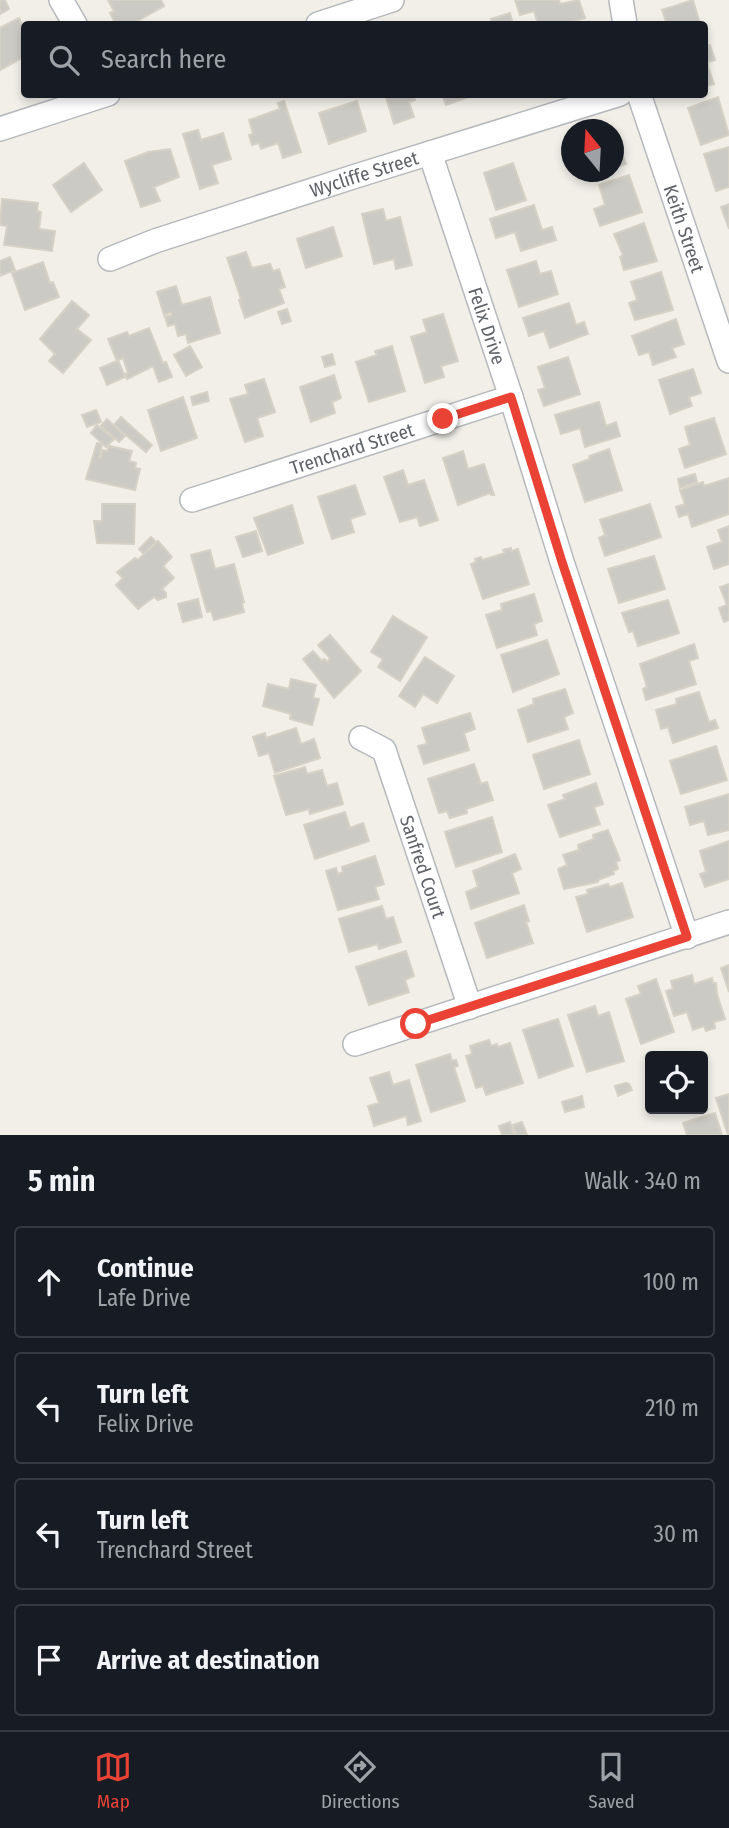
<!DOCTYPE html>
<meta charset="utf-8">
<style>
body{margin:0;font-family:"Fira Sans Condensed",sans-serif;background:#20242c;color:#f1f3f6}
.controls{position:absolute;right:21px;bottom:21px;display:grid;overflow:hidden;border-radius:7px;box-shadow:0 4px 10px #0003}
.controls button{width:63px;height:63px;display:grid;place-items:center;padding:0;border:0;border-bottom:2px solid #363941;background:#171b24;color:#f1f3f6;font:35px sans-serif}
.compass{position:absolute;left:561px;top:119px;width:63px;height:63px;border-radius:50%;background:#171b24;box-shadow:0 4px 10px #0003;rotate:342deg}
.stop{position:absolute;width:21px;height:21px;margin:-16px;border:5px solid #ea4335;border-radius:50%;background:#fff}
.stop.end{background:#ea4335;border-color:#fff;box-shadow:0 2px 7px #0008}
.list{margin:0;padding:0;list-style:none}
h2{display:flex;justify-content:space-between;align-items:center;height:91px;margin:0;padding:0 28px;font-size:30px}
h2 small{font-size:23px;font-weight:400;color:#9ea1a6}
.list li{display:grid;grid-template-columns:46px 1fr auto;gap:21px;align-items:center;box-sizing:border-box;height:112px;margin:0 14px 14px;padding:0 14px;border:2px solid #363941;border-radius:7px}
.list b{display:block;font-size:26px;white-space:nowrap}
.list p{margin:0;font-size:23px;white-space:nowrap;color:#9ea1a6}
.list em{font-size:23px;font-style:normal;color:#9ea1a6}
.icon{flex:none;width:38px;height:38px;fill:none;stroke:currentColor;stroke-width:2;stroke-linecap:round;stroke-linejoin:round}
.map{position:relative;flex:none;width:729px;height:1135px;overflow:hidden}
.search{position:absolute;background:#171b24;box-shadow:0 4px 10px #0003;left:21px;right:21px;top:21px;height:77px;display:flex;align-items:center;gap:18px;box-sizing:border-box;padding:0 24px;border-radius:7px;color:#9ea1a6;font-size:26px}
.sheet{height:595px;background:#171b24}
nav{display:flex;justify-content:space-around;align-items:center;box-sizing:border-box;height:98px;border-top:2px solid #363941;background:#171b24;font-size:19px;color:#9ea1a6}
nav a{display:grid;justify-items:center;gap:4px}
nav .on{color:#ea4335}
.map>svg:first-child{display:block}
.building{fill:#cccac5;stroke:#d6d1c6;stroke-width:2}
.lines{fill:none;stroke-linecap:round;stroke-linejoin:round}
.street-casing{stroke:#b5b8bc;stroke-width:26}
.street{stroke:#fff;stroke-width:23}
.route{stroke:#ea4335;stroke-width:9}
.labels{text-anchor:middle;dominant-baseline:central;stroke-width:6;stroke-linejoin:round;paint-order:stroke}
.street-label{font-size:19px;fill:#5f6368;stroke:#fff}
</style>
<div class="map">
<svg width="729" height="1135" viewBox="0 0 729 1135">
<rect width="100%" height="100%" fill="#f1efe8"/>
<g class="building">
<path d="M0,0H5L9,9L0,14Z"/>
<path d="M108,0H161L164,6L132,24H116L110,13L114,11Z"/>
<path d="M515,0H559L560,4L579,0L585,18L563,24H538L534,11L520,15Z"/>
<path d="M693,0L700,24H667L662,10Z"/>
<path d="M510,13L513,24H492L491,19Z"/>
<path d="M19,18L24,30V57L0,70V28Z"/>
<path d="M710,45L715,60L708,62V66L714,84L704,87V47Z"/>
<path d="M385,94H423L414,97L415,100L409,102L414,117L394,124Z"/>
<path d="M442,94H477L446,105Z"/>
<path d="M718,97L729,135L701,145L688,108Z"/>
<path d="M284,101L301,152L283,158L278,143L261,149L259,143L252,145L249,135L253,134L249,120L280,109L278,103Z"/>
<path d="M357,101L366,131L329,144L319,113Z"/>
<path d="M198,130L201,140L223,133L231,159L212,165L218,183L200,189L183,134Z"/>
<path d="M617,139L626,164L614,168V141Z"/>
<path d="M729,147V187L716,191L704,154Z"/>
<path d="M170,149L179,177L154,187L160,201L141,207L125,161L148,152Z"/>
<path d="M84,163L102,190L71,212L53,185Z"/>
<path d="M513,163L526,200L496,210L484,173Z"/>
<path d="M629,175L642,212L600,226L594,209L605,205L599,185Z"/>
<path d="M2,199L38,203L37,211L41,212L39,229L55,231L52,251L4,245L7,226L0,225Z"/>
<path d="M729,204V229L721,207Z"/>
<path d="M534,205L542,230L552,227L556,240L521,251L515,232L496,238L490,219Z"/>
<path d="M383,209L386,221L400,217L412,265L396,269L394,259L374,264L362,214Z"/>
<path d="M644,223L657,261L624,270L620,257L623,255L614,234Z"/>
<path d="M333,227L342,256L306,268L297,239Z"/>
<path d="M246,252L252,268L270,264L273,271L279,269L285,287L279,289L284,303L245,318L239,300L241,299L227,258Z"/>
<path d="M10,257L15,270L0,276V261Z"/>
<path d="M536,261L540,274L551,271L558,294L519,307L507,270Z"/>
<path d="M43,262L50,283L53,282L59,297L25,310L12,273Z"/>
<path d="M661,272L673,310L635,320L629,303L637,300L631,282Z"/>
<path d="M176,286L182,305L210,297L220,333L188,343L186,334L178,336L175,324L168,326L165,317L172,315L171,312L164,315L157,292Z"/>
<path d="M72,301L89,315L77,329L91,340L63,373L49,361L55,354L40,339Z"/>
<path d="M569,303L576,325L584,322L588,334L550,348L544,331L529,336L523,318Z"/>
<path d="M287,309L291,321L282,324L278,312Z"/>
<path d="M443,314L458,361L441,366L444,377L425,383L411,337L427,332L423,320Z"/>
<path d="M676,319L684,344L672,348L676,357L653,365L649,352L639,355L632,336Z"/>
<path d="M149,328L163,363L166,362L172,377L159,382L153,366L127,379L125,374L128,373L123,358L118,360L125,377L107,385L100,368L117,361L108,339L127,332L129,336Z"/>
<path d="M190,346L202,367L186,376L174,355Z"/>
<path d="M392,346L405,391L369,402L356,362L377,355L375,351Z"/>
<path d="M332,354L335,364L325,367L322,357Z"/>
<path d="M568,357L580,394L544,406L538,390L545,388L538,367Z"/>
<path d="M693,369L701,393L689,397L692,406L670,414L659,380Z"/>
<path d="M334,375L341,398L332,402L335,413L311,422L300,387Z"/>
<path d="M264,379L275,412L257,418L263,436L245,442L230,399L248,394L245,385Z"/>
<path d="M207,392L209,401L193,405L191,397Z"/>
<path d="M183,397L197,438L161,451L148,410Z"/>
<path d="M599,402L606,426L616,422L620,436L585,447L580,428L561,434L555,415Z"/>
<path d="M96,410L101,422L87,427L82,415Z"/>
<path d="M121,417L152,445L146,452L114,425Z"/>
<path d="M714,418L726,454L685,468L679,449L690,445L685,427Z"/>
<path d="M107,419L125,436L119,442L101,426Z"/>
<path d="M97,425L114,439L106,447L91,433Z"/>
<path d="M97,443L102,444L99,457L101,458L102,450L107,451L109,446L132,451L129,461L136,463L135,468L140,469L135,490L86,479Z"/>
<path d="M609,449L622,490L585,502L573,465L590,459L589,456Z"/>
<path d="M463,451L468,469L484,464L494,495H491L490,493L458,505L443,458Z"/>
<path d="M403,470L408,485L424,480L438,520L420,526L417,517L400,522L384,477Z"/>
<path d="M695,474L697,482L680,488L678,479Z"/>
<path d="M729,478V514L692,527L688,514L679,517L676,507L685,504L680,490L703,482L704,486Z"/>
<path d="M355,485L365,514L350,519L354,532L332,539L318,497Z"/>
<path d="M102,504H135L134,544L97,543L94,521H102Z"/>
<path d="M650,504L661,537L605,556L599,538L605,535L600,520Z"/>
<path d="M292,505L303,543L268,555L254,518Z"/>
<path d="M729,526V564L714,569L707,547L722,542L718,530Z"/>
<path d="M256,531L262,551L243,557L236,537Z"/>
<path d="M151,537L156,542L144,554L139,549Z"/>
<path d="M158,541L172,557L163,566L174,578L162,589L166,593V597L158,600L154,597L138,609L116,585L123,578L117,572L135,558L138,560Z"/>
<path d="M511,548V551L518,549L529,584L483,599L471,564L476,562L475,559L481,557L482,560L505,553L503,550Z"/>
<path d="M210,550L215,569L234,564L244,602L242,603L244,612L214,620L211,611L207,612L191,555Z"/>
<path d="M654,556L665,589L619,603L608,569Z"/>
<path d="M729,584V620L724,622L719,608L727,605L720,587Z"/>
<path d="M534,594L542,621L534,624L537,635L497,648L486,615L502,610L501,604Z"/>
<path d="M198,599L202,617L183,622L178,604Z"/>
<path d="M668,600L679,633L638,646L633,631L629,632L622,613Z"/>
<path d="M393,616L427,637L400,681L378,667L383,659L371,652Z"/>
<path d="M330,635L361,671L334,698L303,659L313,651L322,661L324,659L327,662L330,658L318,645Z"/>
<path d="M547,640L559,674L513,692L501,655Z"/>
<path d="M694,644L698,658L689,661L696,684L646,700L643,689L647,687L640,664Z"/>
<path d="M425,657L454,676L437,703L423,694L415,707L399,696Z"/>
<path d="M291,679L316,685L313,698L319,699L312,725L290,719L291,714L263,706L268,684L289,689Z"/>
<path d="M565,689L573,713L564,717L568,729L528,742L518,710L534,704L533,699Z"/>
<path d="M699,692L709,722L715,720L718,728L673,743L668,727L661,729L656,710L677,704L676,699Z"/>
<path d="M470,713L475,729L464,733L469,750L424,764L418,746L427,744L422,728Z"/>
<path d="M296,728L301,744L314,739L320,758L275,773L269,753L259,756L253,737L265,733L266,738Z"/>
<path d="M579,740L590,774L544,789L533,755Z"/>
<path d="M716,746L727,780L681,794L670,761Z"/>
<path d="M474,764L481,784L487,782L493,800L466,809L467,813L450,818L447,811L439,813L428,779Z"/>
<path d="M305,767L307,774L322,770L327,786L337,783L343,804L310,814L309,809L286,815L274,776Z"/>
<path d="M596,783L603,804L594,807L600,824L560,837L548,805L565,799L563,795Z"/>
<path d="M729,794V830L708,835L704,821L690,825L685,807Z"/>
<path d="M345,812L350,828L363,823L369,841L315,859L304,825Z"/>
<path d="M492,817L502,852L456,867L445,832Z"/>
<path d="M608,830L620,860L616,862L618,869L613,871L614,874L598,880V882L564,889L558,869L567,865L563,855L579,850L578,845L594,839L593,835Z"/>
<path d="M729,841V879L705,887L700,874L706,872L700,851Z"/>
<path d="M515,854L521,869L512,873L519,893L471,909L466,892L478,887L473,871Z"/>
<path d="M375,856L384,884L375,887L379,899L338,910L326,871L336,868L338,874L343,872L342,867Z"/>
<path d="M622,883L633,917L587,932L576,897L588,894L587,890L608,884L610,887Z"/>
<path d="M524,905L529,921L526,922L533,943L487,958L475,923Z"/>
<path d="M382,906L386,919L393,917L401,942L379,949L378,944L349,952L339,919Z"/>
<path d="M406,951L414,976L405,980L409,992L369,1005L356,967Z"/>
<path d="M729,965V992L721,968Z"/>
<path d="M692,975L694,984L712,978L713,983H716L717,994L725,1019L714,1022L715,1028L706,1031L704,1026L693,1030L687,1012L674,1016L666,991L673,989L671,981Z"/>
<path d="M656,979L674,1032L641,1044L626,999L641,994L638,986Z"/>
<path d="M595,1006L598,1016L609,1012L624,1061L587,1072L568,1015Z"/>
<path d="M558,1019L573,1066L539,1078L523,1030Z"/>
<path d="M489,1040L491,1046L497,1044L498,1047L510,1043L523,1083L486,1095L483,1086L476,1088L466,1056L472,1054L470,1046Z"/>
<path d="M450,1054L452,1061L456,1060L458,1066L454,1067L465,1101L431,1112L416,1065Z"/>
<path d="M389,1072L393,1085L409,1080L421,1121L408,1125L406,1116L374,1126L368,1106L379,1103L370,1078Z"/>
<path d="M626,1083L629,1084L632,1090L618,1096L615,1086Z"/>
<path d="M729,1094V1135H728L716,1098Z"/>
<path d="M582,1096L584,1107L565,1112L562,1102Z"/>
<path d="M715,1113L722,1135H687L683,1123Z"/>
<path d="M510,1122L514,1135H502L499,1126Z"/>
<path d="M522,1122L527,1135H516L513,1125Z"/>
</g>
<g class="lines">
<g class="street-casing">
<g id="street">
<path d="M61,0L75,24"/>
<path d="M621,0L625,24"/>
<path d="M318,24L392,0"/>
<path id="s1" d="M639,94L729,361"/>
<path d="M0,129L108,94"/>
<path id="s2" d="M430,153L511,397L562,562L687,937"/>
<path id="s3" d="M110,259L155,241L356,176L620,94"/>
<path id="s4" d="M192,500L511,397"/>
<path id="s5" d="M361,738L384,750L470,1007"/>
<path d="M355,1044L729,922"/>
</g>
</g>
<use href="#street" class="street"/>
</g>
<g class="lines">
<path class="route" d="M416,1024L687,937L562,562L511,397L443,419"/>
</g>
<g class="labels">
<g class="street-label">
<text stroke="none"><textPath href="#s3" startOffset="268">Wycliffe Street</textPath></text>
<text stroke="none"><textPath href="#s1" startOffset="142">Keith Street</textPath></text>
<text stroke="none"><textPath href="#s2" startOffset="182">Felix Drive</textPath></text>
<text stroke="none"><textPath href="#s4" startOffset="168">Trenchard Street</textPath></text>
<text stroke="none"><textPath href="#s5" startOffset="149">Sanfred Court</textPath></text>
</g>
</g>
</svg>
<div class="controls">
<button><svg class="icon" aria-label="locate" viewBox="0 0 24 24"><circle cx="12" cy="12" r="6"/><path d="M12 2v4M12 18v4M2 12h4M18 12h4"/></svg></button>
</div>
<svg class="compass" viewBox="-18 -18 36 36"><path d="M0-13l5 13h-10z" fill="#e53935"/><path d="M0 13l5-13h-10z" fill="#9ea1a6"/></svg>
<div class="stop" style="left:416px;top:1024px"></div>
<div class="stop end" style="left:443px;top:419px"></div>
<div class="search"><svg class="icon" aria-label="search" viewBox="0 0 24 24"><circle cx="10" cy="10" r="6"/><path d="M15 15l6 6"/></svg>Search here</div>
</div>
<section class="sheet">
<h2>5 min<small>Walk · 340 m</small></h2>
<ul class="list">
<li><svg class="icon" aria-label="ahead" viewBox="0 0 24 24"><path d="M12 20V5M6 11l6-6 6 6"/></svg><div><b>Continue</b><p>Lafe Drive</p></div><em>100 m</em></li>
<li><svg class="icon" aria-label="left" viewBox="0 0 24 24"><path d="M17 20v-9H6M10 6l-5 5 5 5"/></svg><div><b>Turn left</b><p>Felix Drive</p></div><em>210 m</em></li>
<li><svg class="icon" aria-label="left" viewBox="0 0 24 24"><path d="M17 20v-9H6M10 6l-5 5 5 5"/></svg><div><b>Turn left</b><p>Trenchard Street</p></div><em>30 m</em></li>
<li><svg class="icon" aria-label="arrive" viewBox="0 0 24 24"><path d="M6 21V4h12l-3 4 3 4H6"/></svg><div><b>Arrive at destination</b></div></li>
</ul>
</section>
<nav>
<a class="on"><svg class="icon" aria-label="map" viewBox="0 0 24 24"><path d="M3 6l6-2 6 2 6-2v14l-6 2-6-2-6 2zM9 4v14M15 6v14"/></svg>Map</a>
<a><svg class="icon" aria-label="directions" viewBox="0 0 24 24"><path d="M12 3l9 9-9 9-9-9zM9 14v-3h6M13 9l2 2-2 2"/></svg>Directions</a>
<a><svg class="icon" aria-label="saved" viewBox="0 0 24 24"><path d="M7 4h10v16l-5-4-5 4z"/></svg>Saved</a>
</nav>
